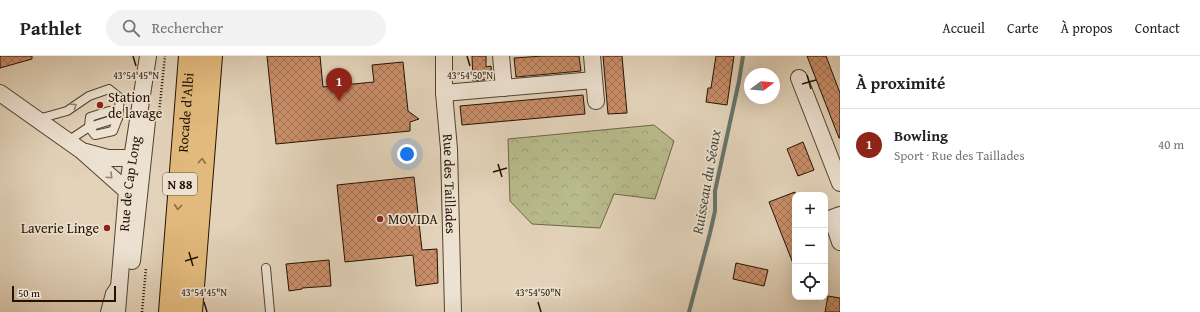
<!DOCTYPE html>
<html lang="fr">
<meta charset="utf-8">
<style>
body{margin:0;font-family:"Gentium Book Plus",serif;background:#f2f2f2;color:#222}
.controls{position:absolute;right:12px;bottom:12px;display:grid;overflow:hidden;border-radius:8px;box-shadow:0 4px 16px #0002}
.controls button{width:36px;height:36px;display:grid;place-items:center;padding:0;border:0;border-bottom:1px solid #e0e0e0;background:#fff;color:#222;font:20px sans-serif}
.compass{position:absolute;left:744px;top:12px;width:36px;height:36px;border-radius:50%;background:#fff;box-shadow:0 4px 16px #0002;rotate:74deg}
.scale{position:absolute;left:12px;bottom:10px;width:104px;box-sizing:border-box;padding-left:4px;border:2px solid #231200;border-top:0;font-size:11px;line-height:14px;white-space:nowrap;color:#231200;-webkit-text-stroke:3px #ede2d2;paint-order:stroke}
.you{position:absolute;left:407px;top:98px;width:14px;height:14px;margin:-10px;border:3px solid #fff;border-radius:50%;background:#1a73e8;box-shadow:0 0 0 6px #1a73e833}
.badge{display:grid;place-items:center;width:26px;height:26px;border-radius:50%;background:#8f2418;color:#fff;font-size:13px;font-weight:700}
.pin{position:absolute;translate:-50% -33px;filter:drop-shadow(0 1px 2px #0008)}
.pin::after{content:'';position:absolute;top:21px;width:14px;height:12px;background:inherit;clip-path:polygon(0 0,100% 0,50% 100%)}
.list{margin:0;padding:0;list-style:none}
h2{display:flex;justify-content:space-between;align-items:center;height:52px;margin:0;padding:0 16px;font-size:17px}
h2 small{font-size:13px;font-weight:400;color:#767676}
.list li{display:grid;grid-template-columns:26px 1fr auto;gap:12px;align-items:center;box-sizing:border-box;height:72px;padding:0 16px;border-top:1px solid #e0e0e0}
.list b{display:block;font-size:15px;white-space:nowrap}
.list p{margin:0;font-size:13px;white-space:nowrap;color:#767676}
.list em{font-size:13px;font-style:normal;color:#767676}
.icon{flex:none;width:22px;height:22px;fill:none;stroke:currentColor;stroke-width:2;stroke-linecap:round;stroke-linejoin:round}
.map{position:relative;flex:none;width:840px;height:256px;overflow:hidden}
header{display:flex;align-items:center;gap:24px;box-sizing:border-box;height:56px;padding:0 20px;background:#fff;border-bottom:1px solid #e0e0e0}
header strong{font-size:19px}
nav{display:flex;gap:22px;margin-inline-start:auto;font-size:14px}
.search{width:280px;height:36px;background:#f2f2f2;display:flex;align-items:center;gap:10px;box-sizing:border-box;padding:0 14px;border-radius:22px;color:#767676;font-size:15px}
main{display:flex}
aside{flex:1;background:#fff}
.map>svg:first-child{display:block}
.forest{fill:url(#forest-crowns);stroke:#6e6646}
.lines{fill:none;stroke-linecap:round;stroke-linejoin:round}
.stream{stroke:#67756b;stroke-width:4}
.building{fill:url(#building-cross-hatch);stroke:#231200}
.service-casing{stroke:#53422e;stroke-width:10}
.minor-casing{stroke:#53422e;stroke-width:18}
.trunk-casing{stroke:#231200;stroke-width:24}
.path{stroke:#231200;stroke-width:2.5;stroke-dasharray:1 2;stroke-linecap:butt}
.service{stroke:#ede2d2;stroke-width:8}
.minor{stroke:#ede2d2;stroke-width:16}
.trunk{stroke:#e2ba7d;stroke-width:22}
.oneway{stroke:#928474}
.oneway2{stroke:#8c6e45}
.ticks{fill:none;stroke:#231200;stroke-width:1.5}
.poi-dot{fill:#8f2418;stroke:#ede2d2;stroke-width:1.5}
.labels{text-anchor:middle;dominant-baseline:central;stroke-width:3.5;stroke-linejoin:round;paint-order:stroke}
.shield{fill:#ede2d2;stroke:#60503f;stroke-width:1}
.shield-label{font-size:13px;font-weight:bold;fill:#231200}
.poi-label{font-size:14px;fill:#231200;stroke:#ede2d2;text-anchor:start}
.street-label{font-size:14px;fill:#231200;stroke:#ede2d2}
.water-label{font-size:15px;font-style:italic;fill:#4b4c3f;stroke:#ede2d2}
.ticks-label{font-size:10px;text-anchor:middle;fill:#231200;stroke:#ede2d2;stroke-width:3.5;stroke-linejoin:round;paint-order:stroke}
</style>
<header>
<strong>Pathlet</strong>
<div class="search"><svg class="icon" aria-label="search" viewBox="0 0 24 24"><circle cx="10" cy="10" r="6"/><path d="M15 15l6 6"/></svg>Rechercher</div>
<nav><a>Accueil</a><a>Carte</a><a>À propos</a><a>Contact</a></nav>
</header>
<main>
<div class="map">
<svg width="840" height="256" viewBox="0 0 840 256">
<defs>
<pattern id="forest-crowns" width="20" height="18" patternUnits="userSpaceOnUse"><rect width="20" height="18" fill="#b8bb8c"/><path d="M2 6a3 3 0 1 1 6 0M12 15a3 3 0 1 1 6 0" fill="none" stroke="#9ea077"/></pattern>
<pattern id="building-cross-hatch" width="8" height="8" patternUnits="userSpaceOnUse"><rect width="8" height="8" fill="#ca8f6a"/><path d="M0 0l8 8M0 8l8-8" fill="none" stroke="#a47355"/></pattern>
</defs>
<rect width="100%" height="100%" fill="#e3d3ba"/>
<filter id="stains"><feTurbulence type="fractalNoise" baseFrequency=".005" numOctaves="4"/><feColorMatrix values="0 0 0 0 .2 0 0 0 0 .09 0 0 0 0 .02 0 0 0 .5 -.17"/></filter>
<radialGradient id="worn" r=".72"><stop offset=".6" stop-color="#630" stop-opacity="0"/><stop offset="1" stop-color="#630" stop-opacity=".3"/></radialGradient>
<path class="forest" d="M654,69L674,85L655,143L614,138L600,172L532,168L510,145L508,83Z"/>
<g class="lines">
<path class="stream" d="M689,256L710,177L715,155V135L739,25L743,0"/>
</g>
<g class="building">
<path d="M0,0H32V3L0,12Z"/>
<path d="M267,0H320L323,31L374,26L372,9L403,6L408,55L419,63L410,66V75L276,88Z"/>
<path d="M472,0H486V11L491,10L492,23L473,25Z"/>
<path d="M543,0H579L581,15L516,21L514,2Z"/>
<path d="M603,0H622L627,57L608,58Z"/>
<path d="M716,0H734L727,49L706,46L708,32H711Z"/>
<path d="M807,0H826L840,37V82H839Z"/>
<path d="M583,39L585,58L462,69L460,50Z"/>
<path d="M803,86L814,114L798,120L787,93Z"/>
<path d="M414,121L422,194L437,193L438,227L416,230L413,199L345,206L337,129Z"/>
<path d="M795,136V210H794L769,146Z"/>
<path d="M329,204L331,230L302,232V233L289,235L286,208Z"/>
<path d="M736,207L768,214L764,230L733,223Z"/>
<path d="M828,240L840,242V256H825Z"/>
</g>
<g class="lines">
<g class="service-casing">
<g id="service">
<path d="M109,55L118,62L113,75L95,79L89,71L90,61Z"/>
<path d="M38,63L67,55L89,40L109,33L120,42L118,62L89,71L68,85"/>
<path d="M266,212L270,256"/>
<path d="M105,256L110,237L116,228"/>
</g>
</g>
<g class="minor-casing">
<g id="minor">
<path id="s1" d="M444,0V37L449,93L453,256"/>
<path d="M501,0L504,32"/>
<path d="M592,0L596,45"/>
<path d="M799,22L840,127"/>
<path d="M0,37L82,95L127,135L135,125L131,102H108L82,95"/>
<path d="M444,37L594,24"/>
<path d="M840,159L832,162L840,186"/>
<path d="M132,205L147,65"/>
<path id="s2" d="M117,256L127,135L148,0"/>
</g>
</g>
<g class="trunk-casing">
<g id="trunk">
<path id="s3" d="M170,256L190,0"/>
<path d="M191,256L211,0"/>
</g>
</g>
<g class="path">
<path d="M159,57L165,0"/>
<path d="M142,256L146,212"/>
</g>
<use href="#service" class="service"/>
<use href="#minor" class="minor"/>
<use href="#trunk" class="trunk"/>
</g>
<defs><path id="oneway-chevron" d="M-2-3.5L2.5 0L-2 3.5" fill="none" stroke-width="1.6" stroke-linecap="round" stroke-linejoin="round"/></defs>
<g class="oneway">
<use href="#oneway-chevron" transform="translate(74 50) rotate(-35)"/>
<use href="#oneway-chevron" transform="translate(110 120) rotate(43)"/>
</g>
<g class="oneway2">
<use href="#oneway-chevron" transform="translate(202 105) rotate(-86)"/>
<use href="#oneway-chevron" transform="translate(178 151) rotate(95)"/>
</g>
<path class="ticks" d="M133,0L136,10M467,0L470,10M807,19L811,33M802,28L816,24M498,108L502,121M493,116L507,112M189,196L193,210M185,205L198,201M204,246L207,256M538,246L541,256"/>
<g class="poi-dot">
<circle cx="100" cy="49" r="4"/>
<circle cx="380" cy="163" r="4"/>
<circle cx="107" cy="172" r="4"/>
</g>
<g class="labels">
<rect class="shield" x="163" y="117" width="34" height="22" rx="3"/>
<g class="shield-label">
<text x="180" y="128">N 88</text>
</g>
<g class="poi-label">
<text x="108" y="41">Station<tspan x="108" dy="16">de lavage</tspan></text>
<text x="388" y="163">MOVIDA</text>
<text x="99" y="172" text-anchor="end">Laverie Linge</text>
</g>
<g class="street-label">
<text stroke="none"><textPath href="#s3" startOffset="200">Rocade d'Albi</textPath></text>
<text stroke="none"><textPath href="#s2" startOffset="129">Rue de Cap Long</textPath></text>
<text stroke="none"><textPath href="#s1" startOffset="128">Rue des Taillades</textPath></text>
</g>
<g class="water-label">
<text transform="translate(706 126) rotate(-80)">Ruisseau du Séoux</text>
</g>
</g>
<g class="ticks-label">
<text x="136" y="23">43°54'45"N</text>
<text x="470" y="23">43°54'50"N</text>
<text x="204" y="240">43°54'45"N</text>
<text x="538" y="240">43°54'50"N</text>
</g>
<rect width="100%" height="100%" filter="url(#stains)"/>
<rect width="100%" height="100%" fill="url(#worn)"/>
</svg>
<div class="controls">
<button>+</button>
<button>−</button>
<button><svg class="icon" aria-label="locate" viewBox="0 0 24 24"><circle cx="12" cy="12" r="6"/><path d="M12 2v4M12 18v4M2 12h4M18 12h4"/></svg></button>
</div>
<svg class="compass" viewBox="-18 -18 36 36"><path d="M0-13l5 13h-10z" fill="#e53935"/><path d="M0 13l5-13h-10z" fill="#767676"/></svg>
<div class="scale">50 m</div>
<div class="you"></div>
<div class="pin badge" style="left:339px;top:45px">1</div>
</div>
<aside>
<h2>À proximité<small></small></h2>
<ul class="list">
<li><span class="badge">1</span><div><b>Bowling</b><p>Sport · Rue des Taillades</p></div><em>40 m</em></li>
</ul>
</aside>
</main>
